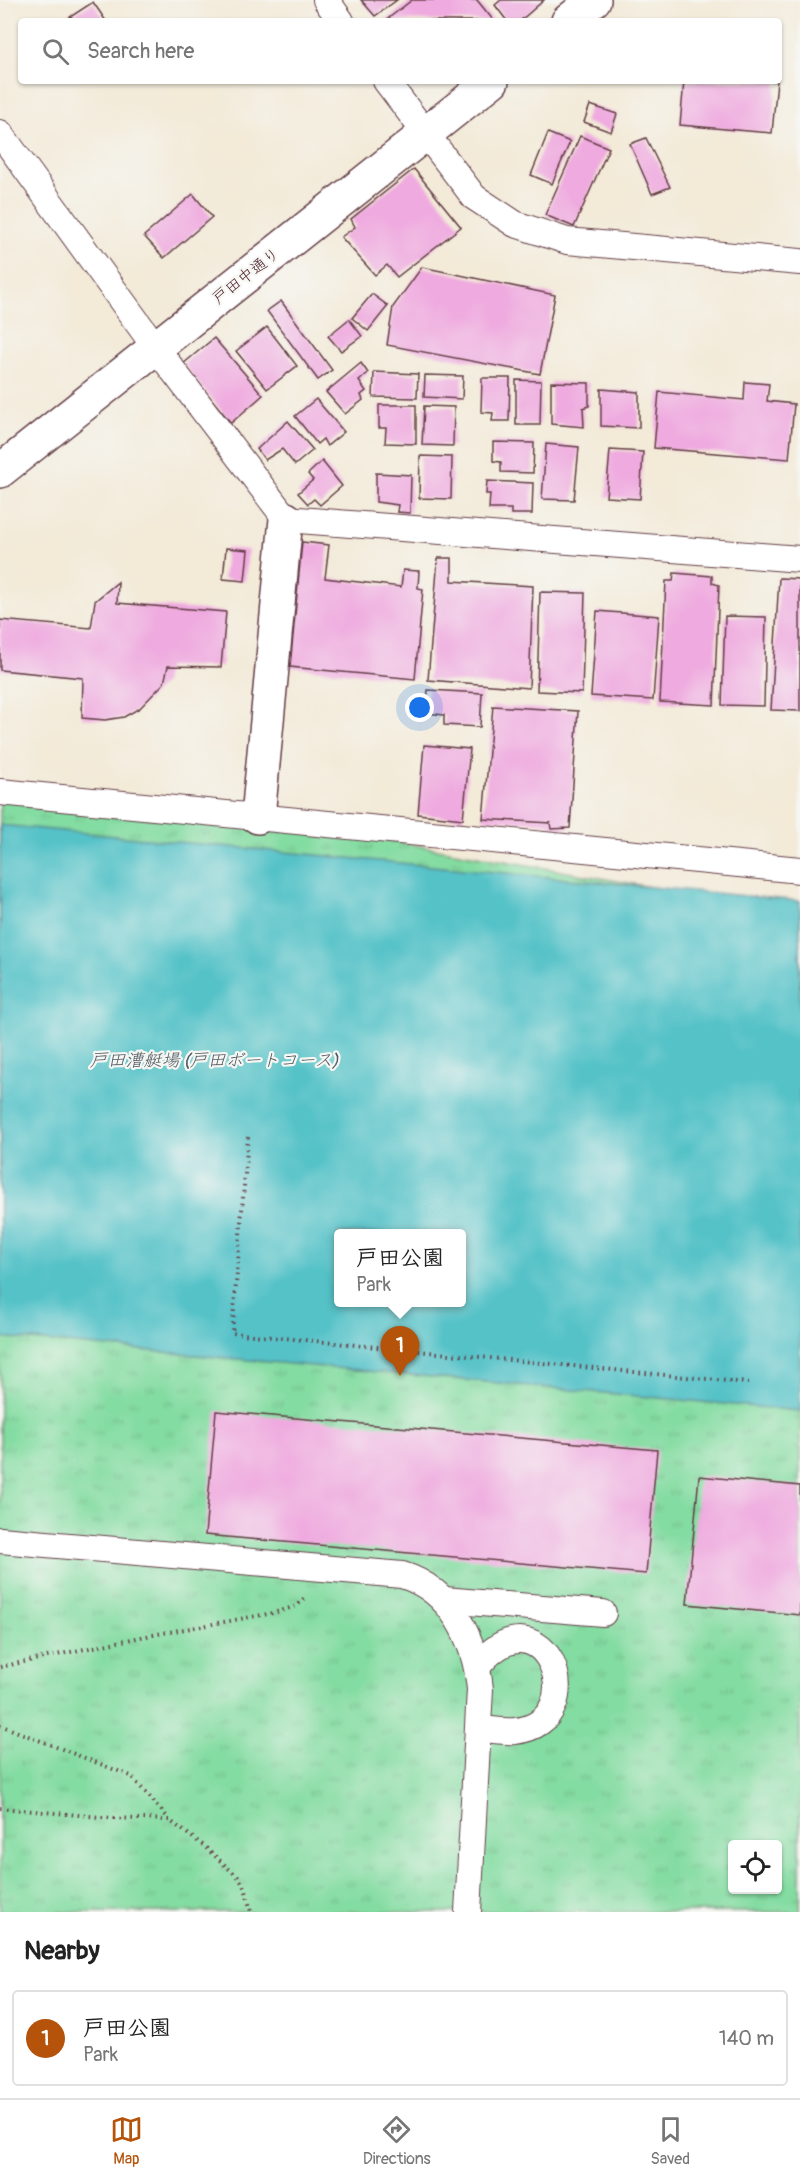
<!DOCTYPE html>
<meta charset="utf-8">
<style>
body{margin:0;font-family:Pangolin,"Klee One",sans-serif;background:#f2f2f2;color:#222}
.controls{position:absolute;right:18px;bottom:18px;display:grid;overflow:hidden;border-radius:6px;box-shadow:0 2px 4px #0004}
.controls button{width:54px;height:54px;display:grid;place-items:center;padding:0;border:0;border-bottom:2px solid #e0e0e0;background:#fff;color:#222;font:30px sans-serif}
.you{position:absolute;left:420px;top:708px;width:21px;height:21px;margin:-15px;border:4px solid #fff;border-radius:50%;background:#1a73e8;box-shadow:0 0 0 9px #1a73e833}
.badge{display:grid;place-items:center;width:39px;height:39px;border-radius:50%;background:#b45309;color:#fff;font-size:20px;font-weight:700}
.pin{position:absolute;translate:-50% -50px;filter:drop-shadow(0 2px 3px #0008)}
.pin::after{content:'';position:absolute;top:32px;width:21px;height:18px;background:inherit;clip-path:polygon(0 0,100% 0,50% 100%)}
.popup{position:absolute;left:334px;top:1229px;width:132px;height:78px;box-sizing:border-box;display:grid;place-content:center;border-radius:6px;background:#fff;filter:drop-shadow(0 2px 4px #0005);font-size:20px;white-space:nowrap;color:#767676}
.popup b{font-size:22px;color:#222}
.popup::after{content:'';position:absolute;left:50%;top:100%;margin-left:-12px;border:12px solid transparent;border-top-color:#fff}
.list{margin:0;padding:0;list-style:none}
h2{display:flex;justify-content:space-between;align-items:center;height:78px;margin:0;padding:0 24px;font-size:26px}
h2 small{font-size:20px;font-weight:400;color:#767676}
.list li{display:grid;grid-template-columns:39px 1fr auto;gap:18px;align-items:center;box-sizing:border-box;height:96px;margin:0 12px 12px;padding:0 12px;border:2px solid #e0e0e0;border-radius:6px}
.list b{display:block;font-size:22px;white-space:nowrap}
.list p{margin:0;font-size:20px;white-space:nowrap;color:#767676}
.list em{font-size:20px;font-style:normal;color:#767676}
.icon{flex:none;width:33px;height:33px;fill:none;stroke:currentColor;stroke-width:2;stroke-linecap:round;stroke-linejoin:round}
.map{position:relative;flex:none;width:800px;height:1912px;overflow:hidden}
.search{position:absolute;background:#fff;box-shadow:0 2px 4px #0004;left:18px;right:18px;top:18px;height:66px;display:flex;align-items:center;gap:15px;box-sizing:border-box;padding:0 21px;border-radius:6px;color:#767676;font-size:22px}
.sheet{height:186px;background:#fff}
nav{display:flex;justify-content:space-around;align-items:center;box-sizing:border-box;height:84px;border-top:2px solid #e0e0e0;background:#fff;font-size:16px;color:#767676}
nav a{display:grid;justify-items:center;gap:3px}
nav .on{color:#b45309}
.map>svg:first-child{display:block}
.park{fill:url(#park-tufts);stroke:#667e66;stroke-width:1.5;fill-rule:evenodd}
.water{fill:#54c2c8;stroke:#4f707a;stroke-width:1.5;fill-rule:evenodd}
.building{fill:#efaadf}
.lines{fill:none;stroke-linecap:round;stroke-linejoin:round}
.street-casing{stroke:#633d45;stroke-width:28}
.secondary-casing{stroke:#633d45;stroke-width:36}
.path{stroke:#633d45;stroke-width:4;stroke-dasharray:1.5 4.5;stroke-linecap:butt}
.street{stroke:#fff;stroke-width:26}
.secondary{stroke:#fff;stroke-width:33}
.labels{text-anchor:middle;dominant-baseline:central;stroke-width:4.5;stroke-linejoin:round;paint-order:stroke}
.street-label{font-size:16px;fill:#4a1f2b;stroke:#f6f6f2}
.water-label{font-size:18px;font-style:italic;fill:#4e5862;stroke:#f6f6f2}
</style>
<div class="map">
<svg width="800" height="1912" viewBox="0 0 800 1912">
<defs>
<pattern id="park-tufts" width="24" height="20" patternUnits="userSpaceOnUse" patternTransform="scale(1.5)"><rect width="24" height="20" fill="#83dca1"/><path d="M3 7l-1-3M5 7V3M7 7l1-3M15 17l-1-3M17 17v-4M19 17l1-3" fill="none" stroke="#73bc8b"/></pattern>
</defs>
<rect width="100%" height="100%" fill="#f6f6f2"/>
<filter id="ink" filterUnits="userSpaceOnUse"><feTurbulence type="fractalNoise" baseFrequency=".0167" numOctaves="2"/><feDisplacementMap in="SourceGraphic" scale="12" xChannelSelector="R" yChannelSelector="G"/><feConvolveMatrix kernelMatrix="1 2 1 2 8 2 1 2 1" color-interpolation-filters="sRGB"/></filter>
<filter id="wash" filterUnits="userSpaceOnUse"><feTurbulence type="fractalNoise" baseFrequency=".008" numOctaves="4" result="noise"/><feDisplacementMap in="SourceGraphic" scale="24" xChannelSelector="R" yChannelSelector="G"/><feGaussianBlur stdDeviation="1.35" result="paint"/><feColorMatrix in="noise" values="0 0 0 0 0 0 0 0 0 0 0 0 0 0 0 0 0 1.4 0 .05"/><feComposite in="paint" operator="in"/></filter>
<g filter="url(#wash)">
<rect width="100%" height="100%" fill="#f3ead8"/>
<path class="park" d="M0,792L258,817L651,887L800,907V1912H0ZM338,1234H462V1302H338ZM732,1844H778V1890H732Z"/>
<path class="water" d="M0,825L800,901V1411L0,1337ZM338,1234H462V1302H338Z"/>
<g id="blocks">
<g class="building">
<path d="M361,0H397L375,16Z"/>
<path d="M412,0H477L494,21H385Z"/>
<path d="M501,0H544L520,21H507L495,5Z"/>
<path d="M93,2L106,21H64Z"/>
<path d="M684,81H777L772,133L680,125Z"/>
<path d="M590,105L617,114L611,132L584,122Z"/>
<path d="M548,133L570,142L552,184L531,175Z"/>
<path d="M580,136L609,148L574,227L545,215Z"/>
<path d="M646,138L670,187L652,194L630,144Z"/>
<path d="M414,169L461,227L397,277L387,265L375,275L341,237L355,227L351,219Z"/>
<path d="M193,194L212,217L164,258L144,236Z"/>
<path d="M422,267L555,295L540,374L387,345L393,307Z"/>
<path d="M372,294L388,306L368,331L352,318Z"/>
<path d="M281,301L332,370L318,380L267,311Z"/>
<path d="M349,319L362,336L341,351L328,336Z"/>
<path d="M267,327L297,366L267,389L236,351Z"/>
<path d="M214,338L263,395L231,423L183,364Z"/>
<path d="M361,363L368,373L359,381L366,391L361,395L363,400L345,414L326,392Z"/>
<path d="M374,372L418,374L417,398L373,397Z"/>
<path d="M425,375L463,376L462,399L424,397Z"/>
<path d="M482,378H510L509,421H492L493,413L481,412Z"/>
<path d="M516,380L541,381L540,425H516Z"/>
<path d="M551,382L589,383V406L583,408L584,427L551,424Z"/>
<path d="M745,382L769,384L767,401L794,404L789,459L654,448L659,392L744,400Z"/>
<path d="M601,389L639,392V428L601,426Z"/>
<path d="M316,399L344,432L327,446L323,439L317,444L295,416Z"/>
<path d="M379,405H416V444L385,443L386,428H379Z"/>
<path d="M424,406L454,407L453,446L422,445Z"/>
<path d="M288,421L313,450L295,465L282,449L265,460L257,449Z"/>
<path d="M493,442L534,443L533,473L501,472V462L493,461Z"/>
<path d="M546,444L579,447L574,500L542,499Z"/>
<path d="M610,450L643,452L640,499L606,497Z"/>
<path d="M420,456L452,457L451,499L419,498Z"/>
<path d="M322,461L342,486L320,505L314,499L308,504L298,493L313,480L308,474Z"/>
<path d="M376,473L411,475L410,513L397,512L398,505L376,502Z"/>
<path d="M487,481L533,483L532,514H511V509H489L490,494H486Z"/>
<path d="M302,542L329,545L325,578L401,587L403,570L419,571L418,588L423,589L415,679L290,667Z"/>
<path d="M226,548L248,550L245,581L223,579Z"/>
<path d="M438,558H452V581L533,586L529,688L428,680Z"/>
<path d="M674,573L712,576V583L719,585L714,705L660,702L666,581H673Z"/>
<path d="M779,578L800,579V711L771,710Z"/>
<path d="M118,582L117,603L226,612L221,667L168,666L164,683L140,708L124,717L105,720L82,718L83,678L0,670V620L91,628L95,601Z"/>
<path d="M540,592L585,593L582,693L537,691Z"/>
<path d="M597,611L659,616L653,700L591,696Z"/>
<path d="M725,616L766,617L764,706L722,705Z"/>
<path d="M428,690L482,693L480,727L444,725V715L426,713Z"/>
<path d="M493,706L578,711L570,828L551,829L550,823L483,819Z"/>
<path d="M424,745L470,749L463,819L418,814Z"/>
<path d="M216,1411L657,1450L646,1574L205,1535Z"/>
<path d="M699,1476L800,1486V1615L687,1604Z"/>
</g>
</g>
</g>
<g filter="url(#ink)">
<use href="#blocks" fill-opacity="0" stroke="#633d45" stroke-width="1.5"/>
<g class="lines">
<g class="street-casing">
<g id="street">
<path d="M326,0L341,21"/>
<path d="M386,81L474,197L515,224L567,241L800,262"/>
<path d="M0,133L156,348L286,519L800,559"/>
<path d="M0,792L800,870"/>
<path d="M0,1540L402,1575C452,1590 475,1640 480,1689L468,1912"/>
<path d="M444,1600L603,1613"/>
<path d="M478,1666C544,1584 597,1722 515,1731C503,1732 490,1729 478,1729"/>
</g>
</g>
<g class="secondary-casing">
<g id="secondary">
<path d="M568,21L594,0"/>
<path d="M0,471L492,81"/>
<path d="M258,817L286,519"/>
</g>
</g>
<g class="path">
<path d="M248,1137L232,1333L748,1383"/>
<path d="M0,1667L141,1637L273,1613L297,1606L306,1596"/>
<path d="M0,1725L131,1776L169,1819"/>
<path d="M0,1808L112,1818L169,1820L204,1846L238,1877L245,1887L251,1912"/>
</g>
<use href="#street" class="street"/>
<use href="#secondary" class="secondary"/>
</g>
</g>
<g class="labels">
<g class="street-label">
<text transform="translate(246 276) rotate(-38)">戸田中通り</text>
</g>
<g class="water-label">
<text x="214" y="1060">戸田漕艇場 (戸田ボートコース)</text>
</g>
</g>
</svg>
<div class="controls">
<button><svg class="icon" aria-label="locate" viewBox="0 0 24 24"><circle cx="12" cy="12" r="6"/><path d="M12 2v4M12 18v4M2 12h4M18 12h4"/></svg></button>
</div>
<div class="you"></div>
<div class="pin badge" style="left:400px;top:1376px">1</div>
<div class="popup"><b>戸田公園</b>Park</div>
<div class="search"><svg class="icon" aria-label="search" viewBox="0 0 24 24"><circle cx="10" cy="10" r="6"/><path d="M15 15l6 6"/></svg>Search here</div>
</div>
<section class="sheet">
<h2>Nearby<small></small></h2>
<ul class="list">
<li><span class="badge">1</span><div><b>戸田公園</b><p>Park</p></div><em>140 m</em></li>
</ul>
</section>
<nav>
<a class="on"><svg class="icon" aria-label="map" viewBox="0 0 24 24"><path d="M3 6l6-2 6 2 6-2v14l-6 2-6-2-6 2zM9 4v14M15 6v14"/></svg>Map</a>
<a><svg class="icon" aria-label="directions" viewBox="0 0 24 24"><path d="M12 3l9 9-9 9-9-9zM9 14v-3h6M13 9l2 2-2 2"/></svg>Directions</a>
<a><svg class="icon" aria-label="saved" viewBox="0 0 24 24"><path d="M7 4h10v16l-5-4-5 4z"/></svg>Saved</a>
</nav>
